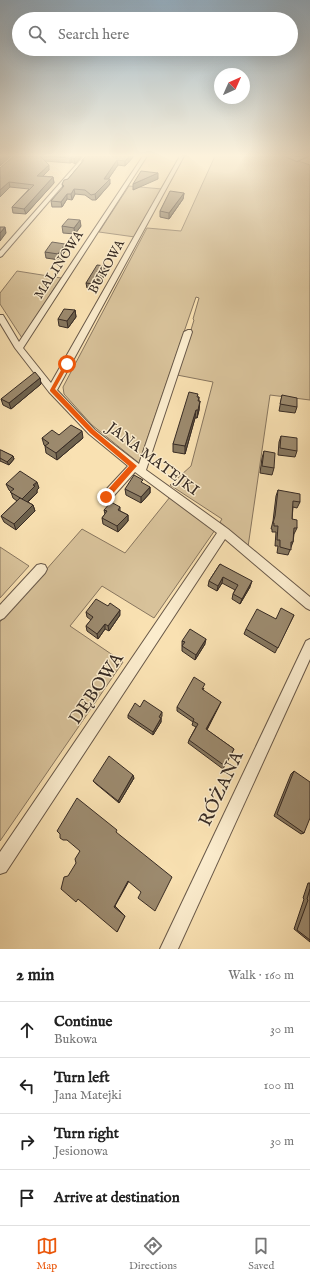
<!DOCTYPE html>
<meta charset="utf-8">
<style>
body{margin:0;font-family:"IM FELL English",serif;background:#f6f6f6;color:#222}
.compass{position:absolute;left:214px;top:68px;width:36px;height:36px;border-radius:50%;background:#fff;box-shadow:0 4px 16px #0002;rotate:45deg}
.stop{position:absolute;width:12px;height:12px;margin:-9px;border:3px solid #ea580c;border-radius:50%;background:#fff}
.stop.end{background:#ea580c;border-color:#fff;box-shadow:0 1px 4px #0008}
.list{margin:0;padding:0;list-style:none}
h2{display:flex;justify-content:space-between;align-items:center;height:52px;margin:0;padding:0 16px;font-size:17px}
h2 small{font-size:13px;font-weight:400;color:#767676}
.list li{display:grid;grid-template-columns:26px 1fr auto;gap:12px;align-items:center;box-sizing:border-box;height:56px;padding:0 16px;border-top:1px solid #e0e0e0}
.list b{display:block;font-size:15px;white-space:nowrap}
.list p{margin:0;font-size:13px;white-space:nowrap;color:#767676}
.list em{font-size:13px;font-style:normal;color:#767676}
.icon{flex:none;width:22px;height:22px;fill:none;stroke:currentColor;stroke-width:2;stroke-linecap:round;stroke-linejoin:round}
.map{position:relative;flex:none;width:310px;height:949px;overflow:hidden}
.search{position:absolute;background:#fff;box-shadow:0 4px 16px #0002;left:12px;right:12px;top:12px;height:44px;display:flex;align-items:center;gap:10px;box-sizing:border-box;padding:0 14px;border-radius:22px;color:#767676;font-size:15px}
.sheet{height:276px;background:#fff}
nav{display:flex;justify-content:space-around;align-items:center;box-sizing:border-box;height:56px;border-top:1px solid #e0e0e0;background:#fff;font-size:11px;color:#767676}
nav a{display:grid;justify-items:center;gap:2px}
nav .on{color:#ea580c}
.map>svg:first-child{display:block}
.green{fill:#d8c29a;stroke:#88765f}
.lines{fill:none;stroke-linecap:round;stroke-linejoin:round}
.minor-casing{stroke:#685848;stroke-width:2}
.minor{fill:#fbeccd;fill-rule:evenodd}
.wall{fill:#86775f;stroke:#372b24}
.shaded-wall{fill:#6d614d;stroke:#372b24}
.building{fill:#9c8a6e;stroke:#372b24}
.route{fill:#ea580c}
.labels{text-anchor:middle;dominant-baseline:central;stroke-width:3;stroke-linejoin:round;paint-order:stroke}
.far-street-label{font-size:13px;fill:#372b24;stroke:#fbeccd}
.street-label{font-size:15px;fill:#372b24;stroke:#fbeccd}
.near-street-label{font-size:18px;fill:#372b24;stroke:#fbeccd}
</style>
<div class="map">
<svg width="310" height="949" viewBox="0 0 310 949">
<rect width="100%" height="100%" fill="#f9e1b2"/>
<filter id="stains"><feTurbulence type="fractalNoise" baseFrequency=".005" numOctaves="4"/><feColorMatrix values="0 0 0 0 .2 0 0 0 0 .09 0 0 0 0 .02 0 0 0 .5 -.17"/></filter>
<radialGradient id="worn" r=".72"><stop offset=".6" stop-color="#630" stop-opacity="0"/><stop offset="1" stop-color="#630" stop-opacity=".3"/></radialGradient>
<g class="green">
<path d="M215,156H284L310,165V400L270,395L248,547L220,522L222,519L170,485L191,466L213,382L177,375L194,320L193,319L199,298L196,297L139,463L92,425L64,394L63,387L147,228L181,231Z"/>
<path d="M129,186L162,189L135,237L99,232Z"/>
<path d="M17,271L61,278L22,338L0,304V293Z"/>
<path d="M170,497L215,530L154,618L102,586L70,626L123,662L0,841V622L82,529L125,553Z"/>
<path d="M0,547L29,566L0,598Z"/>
</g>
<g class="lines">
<g class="minor-casing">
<g id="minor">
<path d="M84,156H88L2,256L0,257V251Z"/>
<path d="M143,156H147L23,348L51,383L180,156H184L57,390L95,430L139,464L184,332L188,330H191L192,332L146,470L228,529L310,597V610L306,608L225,539L6,872L0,874V852L217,533L135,472L110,500L106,501L102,500L101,497L102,494L128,466L89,434L49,392L15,348L0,323V315H3L19,342Z"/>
<path d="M285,156L297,157L308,156L297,161Z"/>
<path d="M41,564L45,565L47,569L45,573L4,618L0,620V605L37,565Z"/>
<path d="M310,639V659L178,949H160L306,641Z"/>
</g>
</g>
<use href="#minor" class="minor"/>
</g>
<g class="wall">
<path d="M14,156H81V157L75,164L72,162L70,163L45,161L49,170L43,176L53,177L54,183L26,214L13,213L12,207L29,189L10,187L0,197Z"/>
<path d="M86,156H134L125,166L118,165L108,179L110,184L96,200H92L85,195L75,194L72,200L67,199L62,207H52L51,201L63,188L62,184L68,179L82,162V160Z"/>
<path d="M184,193L183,199L169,219L160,217V211Z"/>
<path d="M62,226H81L75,234L63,233Z"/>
<path d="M66,250L59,260L46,258L45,252Z"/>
<path d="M106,266L107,272L95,289L87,288L86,283Z"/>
<path d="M75,310L76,317L68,328L59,326L58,319Z"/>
<path d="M40,378L41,384L11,409L3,405L1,399Z"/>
<path d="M282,395L297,407L295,413L279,411Z"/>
<path d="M198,397H199V410L197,418H195L185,454L173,452V444Z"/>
<path d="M59,435L83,438L57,460L46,453L45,446L44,445L42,438Z"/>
<path d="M281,436L297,451L295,457L278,455L279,442Z"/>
<path d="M0,450L13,456L14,459L9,465L0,461Z"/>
<path d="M264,451L274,468L272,475L260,473L262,458Z"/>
<path d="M6,484L39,488L37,490V493L28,502L33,505L35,511L16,530L4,522L1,516L17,501L13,498L11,492L9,490Z"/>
<path d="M150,487V493L141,503L126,495L125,489Z"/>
<path d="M278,490L300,502L297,508L293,507L292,519L297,528L294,534L293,542L288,555L277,553L278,546H275L276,532H272V529H271L273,521L276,496Z"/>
<path d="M120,507V511L128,515V521L118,532L103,524L102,518L105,514L104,510Z"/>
<path d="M220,564L250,587L240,604L232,599L233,594L235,590L222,583L217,591L208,586L209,581Z"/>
<path d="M86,612L120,615L109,631L105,629L98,639L87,631L86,626L91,620L87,617Z"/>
<path d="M294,615L275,653L244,634L246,629L276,619Z"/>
<path d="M182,641L205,644L195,660L182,651Z"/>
<path d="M204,688L203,690L219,706L207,730L234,749L223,769L188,743L189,740L196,727L192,725L193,722L177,711V707Z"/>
<path d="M140,707L162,712V716L161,718V722L153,735L128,718V715Z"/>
<path d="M294,771L304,833L301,834L274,816L291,774Z"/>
<path d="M134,778L119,803L95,783L93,781Z"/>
<path d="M308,883H310V942L294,929L304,899L303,898Z"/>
</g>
<g class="shaded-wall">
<path d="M5,156H11L0,166V160Z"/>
<path d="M77,156H81V157L75,164L74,159Z"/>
<path d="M130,156H134L125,166V161Z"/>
<path d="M71,157L72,162L70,163V158Z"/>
<path d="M117,160L118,165L105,184L104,179Z"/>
<path d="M49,165V170L38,181L37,176Z"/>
<path d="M158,173V179L133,190V184Z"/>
<path d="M53,177L54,183L26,214L24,209Z"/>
<path d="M110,179V184L96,200L95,194Z"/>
<path d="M9,182L10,187L0,197V190Z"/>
<path d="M74,189L75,194L72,200L71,194Z"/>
<path d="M184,193L183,199L169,219V213Z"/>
<path d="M67,194V199L62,207L61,202Z"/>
<path d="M80,220L81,226L75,234L74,228Z"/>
<path d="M5,227L6,233L0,241V233Z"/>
<path d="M65,244L66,250L59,260L58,254Z"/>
<path d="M106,266L107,272L95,289V284Z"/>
<path d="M75,310L76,317L68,328L67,321Z"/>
<path d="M40,378L41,384L11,409L9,403Z"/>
<path d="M200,401L199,410L197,418L198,410Z"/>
<path d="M196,410L195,418L185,454V446Z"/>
<path d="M82,431L83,438L57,460L56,453Z"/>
<path d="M13,456L14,459L9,465L7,462Z"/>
<path d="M37,482L39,488L37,490V493L24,505L22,499Z"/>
<path d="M150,487V493L141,503V497Z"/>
<path d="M33,505L35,511L16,530L14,524Z"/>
<path d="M128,515V521L118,532L117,526Z"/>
<path d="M223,577L222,583L217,591L218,586Z"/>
<path d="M252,581L250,587L240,604L242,599Z"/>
<path d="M120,610V615L109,631L108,626Z"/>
<path d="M105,624V629L98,639L97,634Z"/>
<path d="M206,639L205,644L195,660L196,655Z"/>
<path d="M221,702L219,706L205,733L206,729Z"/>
<path d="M161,718V722L153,735V732Z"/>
<path d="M133,775L134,778L119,803L118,801Z"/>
<path d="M128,881H129L115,906L125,916L117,932L114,907Z"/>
</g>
<g class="building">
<path d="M0,156H5L0,160Z"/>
<path d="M14,156H40L49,165L37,176L53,177L24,209L12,207L34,185L9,182L0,190V168Z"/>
<path d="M44,156H77L74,159L71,157L70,158Z"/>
<path d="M86,156H130L125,161L117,160L104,179H110L95,194L91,195L85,190L74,189L71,194H67L61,202L51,201L64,186L62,184L64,180L68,179L84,160H82Z"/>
<path d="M141,171L158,173L133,184Z"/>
<path d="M170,191L184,193L169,213L160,211Z"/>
<path d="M68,219L80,220L74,228L62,226Z"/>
<path d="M0,227H5L0,233Z"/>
<path d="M52,242L65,244L58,254L45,252Z"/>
<path d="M97,265L106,266L95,284L86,283Z"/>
<path d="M64,309L75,310L67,321L58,319Z"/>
<path d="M35,372L40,378L9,403L1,399Z"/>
<path d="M189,392L198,394L197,397H199L198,401H200L198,410H196L185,446L173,444Z"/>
<path d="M282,395L297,398V407L280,404Z"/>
<path d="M71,425L82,431L56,453L45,446L49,443L42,438L52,430L59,435Z"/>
<path d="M281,436L297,438V451L280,448Z"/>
<path d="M0,450H1L13,456L7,462L0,458Z"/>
<path d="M264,451L275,453L274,468L262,466Z"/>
<path d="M20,471L37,482L33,485L35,486L22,499L10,492L14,489L6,484Z"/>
<path d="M134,475L143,480L141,482L150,487L141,497L125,489Z"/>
<path d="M278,490L300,494V502L293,501L292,519L297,520V528H294L293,542H291V550L280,547V540H277L278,526H274V523H273L275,516Z"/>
<path d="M20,498L33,505L14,524L1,516Z"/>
<path d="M111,502L120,507L118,510L128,515L117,526L102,518L107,511L104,510Z"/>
<path d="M220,564L252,581L242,599L233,594L238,585L223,577L218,586L209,581Z"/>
<path d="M96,599L108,606L110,603L120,610L108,626L105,624L97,634L86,626L93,617L86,612Z"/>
<path d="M281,608L294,615L278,648L246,629L257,609L276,619Z"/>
<path d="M190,629L206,639L196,655L182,646L185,642L182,641Z"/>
<path d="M194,677L205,684L202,689L221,702L206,729L234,749L225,766L189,740L198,724L193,721L194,719L177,707Z"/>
<path d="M144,700L162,712L159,717L161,718L153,732L128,715L135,703L140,707Z"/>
<path d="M109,756L133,775L118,801L93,781Z"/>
<path d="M294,771L310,782V818L304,833L277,814Z"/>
<path d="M77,798L117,830L116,832L172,877L155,911L138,898L141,892L128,881L114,907L125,916L117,932L78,899L76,902L61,889L64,877L68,876L76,863L75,859L80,851L67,840H63L60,838V834L57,831Z"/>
<path d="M310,889V940L297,930L308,900L307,899Z"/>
</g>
<linearGradient id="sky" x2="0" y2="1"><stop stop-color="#94adbf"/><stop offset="0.54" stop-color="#fcf2dc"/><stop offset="1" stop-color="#fcf2dc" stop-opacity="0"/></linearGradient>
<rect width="310" height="288" fill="url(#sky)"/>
<path class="route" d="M65,363L69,364L55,389L94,430L137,466L108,499H103V495L129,466L90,433L50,391V390Z"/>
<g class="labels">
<g class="far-street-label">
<text transform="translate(59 265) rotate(-57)">MALINOWA</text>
<text transform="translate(107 267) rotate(-61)">BUKOWA</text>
</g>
<g class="street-label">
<text transform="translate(153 459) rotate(37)">JANA MATEJKI</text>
</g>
<g class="near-street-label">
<text transform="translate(97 689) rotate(-56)">DĘBOWA</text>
<text transform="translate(222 789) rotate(-65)">RÓŻANA</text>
</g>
</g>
<rect width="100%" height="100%" filter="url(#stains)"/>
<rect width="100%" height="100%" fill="url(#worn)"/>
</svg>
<svg class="compass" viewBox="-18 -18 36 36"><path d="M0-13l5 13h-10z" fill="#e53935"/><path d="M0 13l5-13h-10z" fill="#767676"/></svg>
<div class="stop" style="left:67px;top:364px"></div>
<div class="stop end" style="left:106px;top:497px"></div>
<div class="search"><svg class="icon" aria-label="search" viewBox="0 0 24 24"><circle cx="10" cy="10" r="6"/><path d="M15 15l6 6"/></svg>Search here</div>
</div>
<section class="sheet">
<h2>2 min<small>Walk · 160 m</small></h2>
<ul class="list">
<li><svg class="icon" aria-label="ahead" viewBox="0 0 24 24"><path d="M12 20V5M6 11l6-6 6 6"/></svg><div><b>Continue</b><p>Bukowa</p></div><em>30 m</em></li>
<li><svg class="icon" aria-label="left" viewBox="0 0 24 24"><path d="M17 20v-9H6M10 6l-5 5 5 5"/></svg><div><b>Turn left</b><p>Jana Matejki</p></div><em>100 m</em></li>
<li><svg class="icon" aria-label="right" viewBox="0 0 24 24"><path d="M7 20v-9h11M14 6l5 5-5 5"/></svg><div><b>Turn right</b><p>Jesionowa</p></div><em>30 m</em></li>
<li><svg class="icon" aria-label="arrive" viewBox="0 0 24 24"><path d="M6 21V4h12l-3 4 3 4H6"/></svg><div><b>Arrive at destination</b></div></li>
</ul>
</section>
<nav>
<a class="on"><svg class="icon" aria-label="map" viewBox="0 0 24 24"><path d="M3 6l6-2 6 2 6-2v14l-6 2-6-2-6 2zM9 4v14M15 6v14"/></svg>Map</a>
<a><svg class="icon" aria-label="directions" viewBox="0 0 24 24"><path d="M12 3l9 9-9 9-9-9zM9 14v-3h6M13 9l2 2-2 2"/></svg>Directions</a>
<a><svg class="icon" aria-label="saved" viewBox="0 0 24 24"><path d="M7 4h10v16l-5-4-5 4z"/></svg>Saved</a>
</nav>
